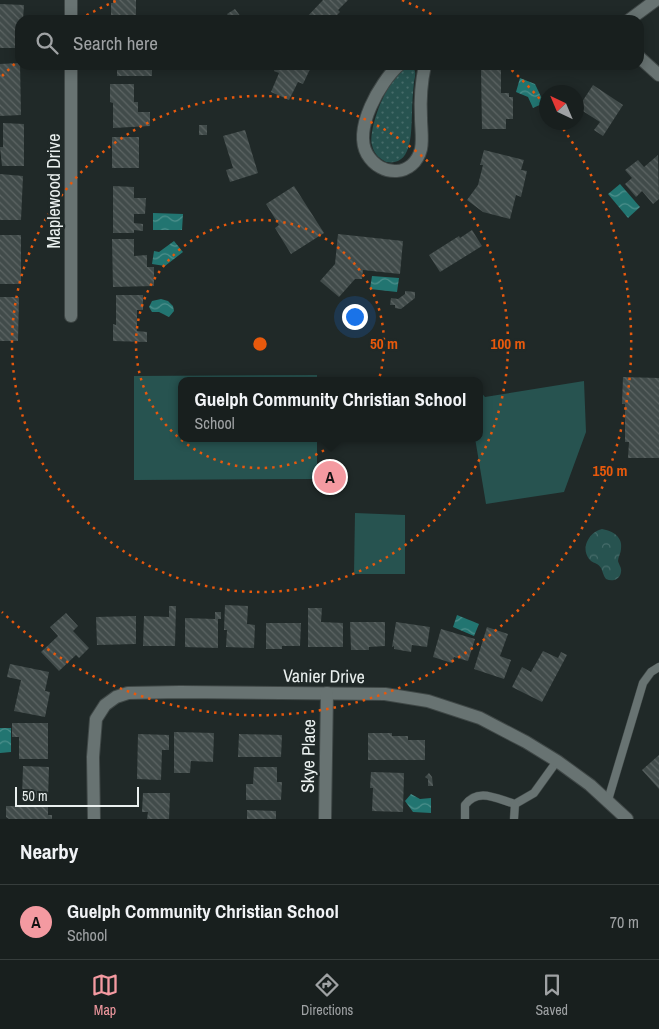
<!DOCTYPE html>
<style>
body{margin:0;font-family:"Archivo Narrow",sans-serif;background:#252c2b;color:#f1f3f6}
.compass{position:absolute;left:539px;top:85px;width:45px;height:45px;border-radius:50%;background:#181f1e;box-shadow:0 2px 12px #0003;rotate:316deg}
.scale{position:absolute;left:15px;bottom:12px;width:124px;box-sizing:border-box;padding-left:5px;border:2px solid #eaf0ef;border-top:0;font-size:14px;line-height:18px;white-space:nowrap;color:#eaf0ef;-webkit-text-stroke:4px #202928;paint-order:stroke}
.you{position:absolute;left:354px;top:316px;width:18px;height:18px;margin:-12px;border:4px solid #fff;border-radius:50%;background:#1a73e8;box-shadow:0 0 0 8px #1a73e833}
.badge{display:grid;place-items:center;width:32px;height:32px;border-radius:50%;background:#f49aa1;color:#111;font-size:16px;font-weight:700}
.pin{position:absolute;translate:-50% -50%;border:2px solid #fff;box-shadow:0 1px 5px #0006}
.popup{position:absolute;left:178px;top:377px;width:305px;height:65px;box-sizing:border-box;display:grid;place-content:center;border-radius:10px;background:#181f1e;filter:drop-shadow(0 1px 4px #0005);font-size:16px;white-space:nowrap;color:#9fa2a4}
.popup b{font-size:19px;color:#f1f3f6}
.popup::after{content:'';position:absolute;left:50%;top:100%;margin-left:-10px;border:10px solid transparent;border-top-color:#181f1e}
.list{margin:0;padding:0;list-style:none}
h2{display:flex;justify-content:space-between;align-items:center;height:65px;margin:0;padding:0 20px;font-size:21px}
h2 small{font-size:16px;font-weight:400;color:#9fa2a4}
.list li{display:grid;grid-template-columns:32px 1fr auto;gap:15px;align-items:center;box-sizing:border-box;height:75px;padding:0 20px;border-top:1px solid #363d3c}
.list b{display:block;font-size:19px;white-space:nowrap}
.list p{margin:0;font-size:16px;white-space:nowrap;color:#9fa2a4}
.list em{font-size:16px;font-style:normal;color:#9fa2a4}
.icon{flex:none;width:28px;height:28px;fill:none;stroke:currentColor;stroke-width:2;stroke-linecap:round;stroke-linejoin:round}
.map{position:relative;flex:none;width:659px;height:819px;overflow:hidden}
.search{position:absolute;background:#181f1e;box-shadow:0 2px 12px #0003;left:15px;right:15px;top:15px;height:55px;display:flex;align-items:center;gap:12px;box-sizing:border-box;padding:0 18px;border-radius:15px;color:#9fa2a4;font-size:19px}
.sheet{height:140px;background:#181f1e}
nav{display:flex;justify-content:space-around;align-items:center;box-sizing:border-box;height:70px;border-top:1px solid #363d3c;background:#181f1e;font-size:14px;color:#9fa2a4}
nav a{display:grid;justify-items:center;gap:2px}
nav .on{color:#f49aa1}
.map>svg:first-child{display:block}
.grass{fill:url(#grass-dots)}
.park{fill:url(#park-crowns)}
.pitch{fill:#275350}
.water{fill:url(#water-waves)}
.building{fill:url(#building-back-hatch)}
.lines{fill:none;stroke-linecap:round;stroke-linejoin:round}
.service-casing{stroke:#3f4746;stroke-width:9}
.minor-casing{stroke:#3f4746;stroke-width:14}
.service{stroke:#687372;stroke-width:8}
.minor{stroke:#687372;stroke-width:12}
.ring{fill:none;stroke:#e8590c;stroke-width:2.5;stroke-dasharray:2.5 5}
.labels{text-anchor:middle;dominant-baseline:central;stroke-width:4.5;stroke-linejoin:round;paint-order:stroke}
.street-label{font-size:18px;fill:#eaf0ef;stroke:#202928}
.centre{fill:#e8590c;stroke:#202928;stroke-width:2.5}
.ring-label{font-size:15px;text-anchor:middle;font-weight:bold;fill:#e8590c;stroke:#202928;stroke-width:4.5;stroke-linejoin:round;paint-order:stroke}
</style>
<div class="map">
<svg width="659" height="819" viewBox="0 0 659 819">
<defs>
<pattern id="grass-dots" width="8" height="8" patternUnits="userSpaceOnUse" patternTransform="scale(1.25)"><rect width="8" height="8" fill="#275350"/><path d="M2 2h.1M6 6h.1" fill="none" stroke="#466c6a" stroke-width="1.8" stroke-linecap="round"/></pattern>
<pattern id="park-crowns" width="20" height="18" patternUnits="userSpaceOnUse" patternTransform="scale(1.25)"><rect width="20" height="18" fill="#275350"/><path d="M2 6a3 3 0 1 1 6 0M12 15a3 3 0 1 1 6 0" fill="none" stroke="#466c6a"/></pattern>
<pattern id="water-waves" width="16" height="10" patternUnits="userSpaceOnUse" patternTransform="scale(1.25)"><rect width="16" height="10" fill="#227571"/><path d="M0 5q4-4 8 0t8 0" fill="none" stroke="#4d908c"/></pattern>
<pattern id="building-back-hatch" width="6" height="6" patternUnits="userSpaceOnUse" patternTransform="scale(1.25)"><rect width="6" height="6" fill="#414b4a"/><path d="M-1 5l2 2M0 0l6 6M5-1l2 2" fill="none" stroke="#5d6564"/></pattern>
</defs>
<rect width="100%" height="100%" fill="#202928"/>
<path class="grass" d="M412,67C417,71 415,76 414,82C413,92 412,103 412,114C411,131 413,167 386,162C379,158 374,154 372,145C368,127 390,68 412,67Z"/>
<path class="park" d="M602,529C613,531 623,537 621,549C621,553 618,557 618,561C619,565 622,568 621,572C620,580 612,582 606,579C603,575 603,572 601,568C599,564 594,563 591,561C579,549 589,532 602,529Z"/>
<g class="pitch">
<path d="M317,375V381H181V438H317V479L134,480V376Z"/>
<path d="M584,381L586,432L564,492L486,504L475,438H479V390L485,397Z"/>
<path d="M355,513L405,515V574H354Z"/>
</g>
<g class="water">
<path d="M520,78L535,84L544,103L533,108L528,97L516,92Z"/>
<path d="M620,184L640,207L628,218L608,194Z"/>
<path d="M153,213L183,214L182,230H153Z"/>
<path d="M174,241L183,252L165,266L152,264L154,251L159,252Z"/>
<path d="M372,276L399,278L397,292L370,289Z"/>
<path d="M161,299L168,301L173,306L174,311L169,317L159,312H152L149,307L152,301Z"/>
<path d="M457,615L479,624L474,636L453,627Z"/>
<path d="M0,728H11V752L0,753Z"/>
<path d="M411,794L420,799L431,798V813L413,812L405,801Z"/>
</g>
<g class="building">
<path d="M113,0H136V20H111V3H113Z"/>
<path d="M323,0H348L338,10L340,12L332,20H304Z"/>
<path d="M0,4L24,5L23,20H20V24H18L17,48H0Z"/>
<path d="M235,9L241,17L236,20H231L227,14Z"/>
<path d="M20,63L21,115L0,116V64Z"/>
<rect x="117" y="65" width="35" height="11"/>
<path d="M277,65H312L303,84L298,82L289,100L271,92L279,73L274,71Z"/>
<path d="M481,67H501V93H509V97H513V119H506V129H482Z"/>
<path d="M110,84H134V102H138V112H150V126L113,128V103L110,102Z"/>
<path d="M593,85L623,105L603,136L594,130L600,122L578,108Z"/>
<path d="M3,123L24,124V166H2L0,147H3Z"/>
<rect x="199" y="125" width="8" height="10"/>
<path d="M245,130L258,173L230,182L226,170L233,168L223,136Z"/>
<rect x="112" y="137" width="27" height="31"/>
<path d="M484,150L524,160L521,170L527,171L521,197L516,195L510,219L483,212L467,200L478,185L483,165H480Z"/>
<path d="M658,155L659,199L653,204L642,191L636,197L625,184L632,178L625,170L638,160L644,167Z"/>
<path d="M0,174L23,176L21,220H0Z"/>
<path d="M113,186L134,187V198H146L145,214H134V223L143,224V231L134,230V233H113Z"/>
<path d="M294,186L324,233L291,254L275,228L279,225L266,204Z"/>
<path d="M472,230L482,246L440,272L429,255L459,236L460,238Z"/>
<path d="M338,234L403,241L400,274L363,270L362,279H355L339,297L320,281L335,264Z"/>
<rect x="0" y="235" width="21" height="49"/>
<path d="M112,239H134V256L147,255V267H154V286L113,287Z"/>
<path d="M405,291L415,292V298L401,309L395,308V305H390L391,298L398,299L405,294Z"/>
<path d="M116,295H143V310H137V331L147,332V342L113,341V324L116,325Z"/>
<path d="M0,297H19L18,341H0Z"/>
<path d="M623,377L659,378V458H628L629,442H625V404H622Z"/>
<path d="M225,605L248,606L247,624L255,625L254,648L226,647L227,630H224Z"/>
<path d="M169,606H176L175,646H143L144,616L169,617Z"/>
<path d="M308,608H322L321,622L343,623V647H308Z"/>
<path d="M215,612H221V619H218V648L185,647V618L215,619Z"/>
<path d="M66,613L78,626L73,631L89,648L79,658L76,655L59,671L41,652L58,636L50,627Z"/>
<path d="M136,616V644L97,645L96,617Z"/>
<path d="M350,622H385V646L369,647V650H351Z"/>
<path d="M396,622L430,627L427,647L412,645L411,652L394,649V646L392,647Z"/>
<path d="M266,623H301L300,646H282V649H266Z"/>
<path d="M487,627L508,634L500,656L511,660L504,679L474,669Z"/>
<path d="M441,629L475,639L468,661L454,657L452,663L433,657Z"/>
<path d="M543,651L558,658L561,652L567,655L542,702L512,687L522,667L531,672Z"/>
<path d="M10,664L49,672L45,691L50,692L45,717L14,711L21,680L7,677Z"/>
<path d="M12,723H48V759H19V737H12Z"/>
<path d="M174,732L214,733L213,762L191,761L190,773H174Z"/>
<path d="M368,733H392V736H408V740H425V760H368Z"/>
<path d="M138,734L169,735V750H162L161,780L137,779Z"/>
<path d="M239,734L282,735L281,757H238Z"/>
<path d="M659,755V789L642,770Z"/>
<path d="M23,766L49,767L48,798H22Z"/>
<path d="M254,767H277V782H282L281,800H246V784H253Z"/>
<path d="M371,772L404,773L403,812L372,811L373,788H370Z"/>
<path d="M429,773L432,777L433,786H428V779L425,777Z"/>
<path d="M143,793H170L169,819H147L148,812H142Z"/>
<path d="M6,806H48V815H52V819H9L6,817Z"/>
<path d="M247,810L276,811V819H247Z"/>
</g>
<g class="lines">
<g class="service-casing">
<g id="service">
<path d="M608,800L643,683L651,672L659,667"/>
<path d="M465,819V805C478,787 497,799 515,804L534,793L557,761"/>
<path d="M514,819L515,804"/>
</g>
</g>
<g class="minor-casing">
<g id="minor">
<path d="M71,0V20"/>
<path d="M629,20L656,0"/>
<path d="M639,57L659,75"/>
<path d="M399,65C380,82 353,129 367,154C381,178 414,177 421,149C423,139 421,128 421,118C420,100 421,83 425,65"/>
<path d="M71,316V65"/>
<path d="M94,819L93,757L96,719L105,705L116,697L128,693L180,692L385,694L428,701L480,718L526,742L557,761L590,785L627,819"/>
<path d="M325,819L327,693"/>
</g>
</g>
<use href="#service" class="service"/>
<use href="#minor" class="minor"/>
</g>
<g class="ring">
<circle cx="260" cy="344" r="124"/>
<circle cx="260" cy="344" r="248"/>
<path d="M2 76A372 372 0 0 1 18 61M80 19A372 372 0 0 1 118 0M402 0A372 372 0 0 1 440 19M506 65A372 372 0 0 1 545 105M559 123A372 372 0 0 1 2 612"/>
</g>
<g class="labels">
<g class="street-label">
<text transform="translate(53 191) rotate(-90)">Maplewood Drive</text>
<text transform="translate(324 676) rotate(1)">Vanier Drive</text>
<text transform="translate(308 756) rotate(-89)">Skye Place</text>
</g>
</g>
<circle cx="260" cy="344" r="8" class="centre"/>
<g class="ring-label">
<text x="384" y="349">50 m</text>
<text x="508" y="349">100 m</text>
<text x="610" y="476">150 m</text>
</g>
</svg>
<svg class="compass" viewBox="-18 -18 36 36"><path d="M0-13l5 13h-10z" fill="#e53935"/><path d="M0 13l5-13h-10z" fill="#9fa2a4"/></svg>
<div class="scale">50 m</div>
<div class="you"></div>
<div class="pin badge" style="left:330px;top:477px">A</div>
<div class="popup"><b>Guelph Community Christian School</b>School</div>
<div class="search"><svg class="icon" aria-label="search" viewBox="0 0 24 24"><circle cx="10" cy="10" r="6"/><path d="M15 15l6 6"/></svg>Search here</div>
</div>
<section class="sheet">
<h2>Nearby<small></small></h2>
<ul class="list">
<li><span class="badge">A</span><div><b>Guelph Community Christian School</b><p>School</p></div><em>70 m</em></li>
</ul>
</section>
<nav>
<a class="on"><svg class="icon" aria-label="map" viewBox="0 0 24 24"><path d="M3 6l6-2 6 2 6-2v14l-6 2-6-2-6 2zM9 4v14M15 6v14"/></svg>Map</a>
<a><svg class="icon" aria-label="directions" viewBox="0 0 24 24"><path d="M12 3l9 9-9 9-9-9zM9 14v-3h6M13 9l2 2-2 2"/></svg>Directions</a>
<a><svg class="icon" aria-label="saved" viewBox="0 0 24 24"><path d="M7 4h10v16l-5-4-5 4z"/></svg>Saved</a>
</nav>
